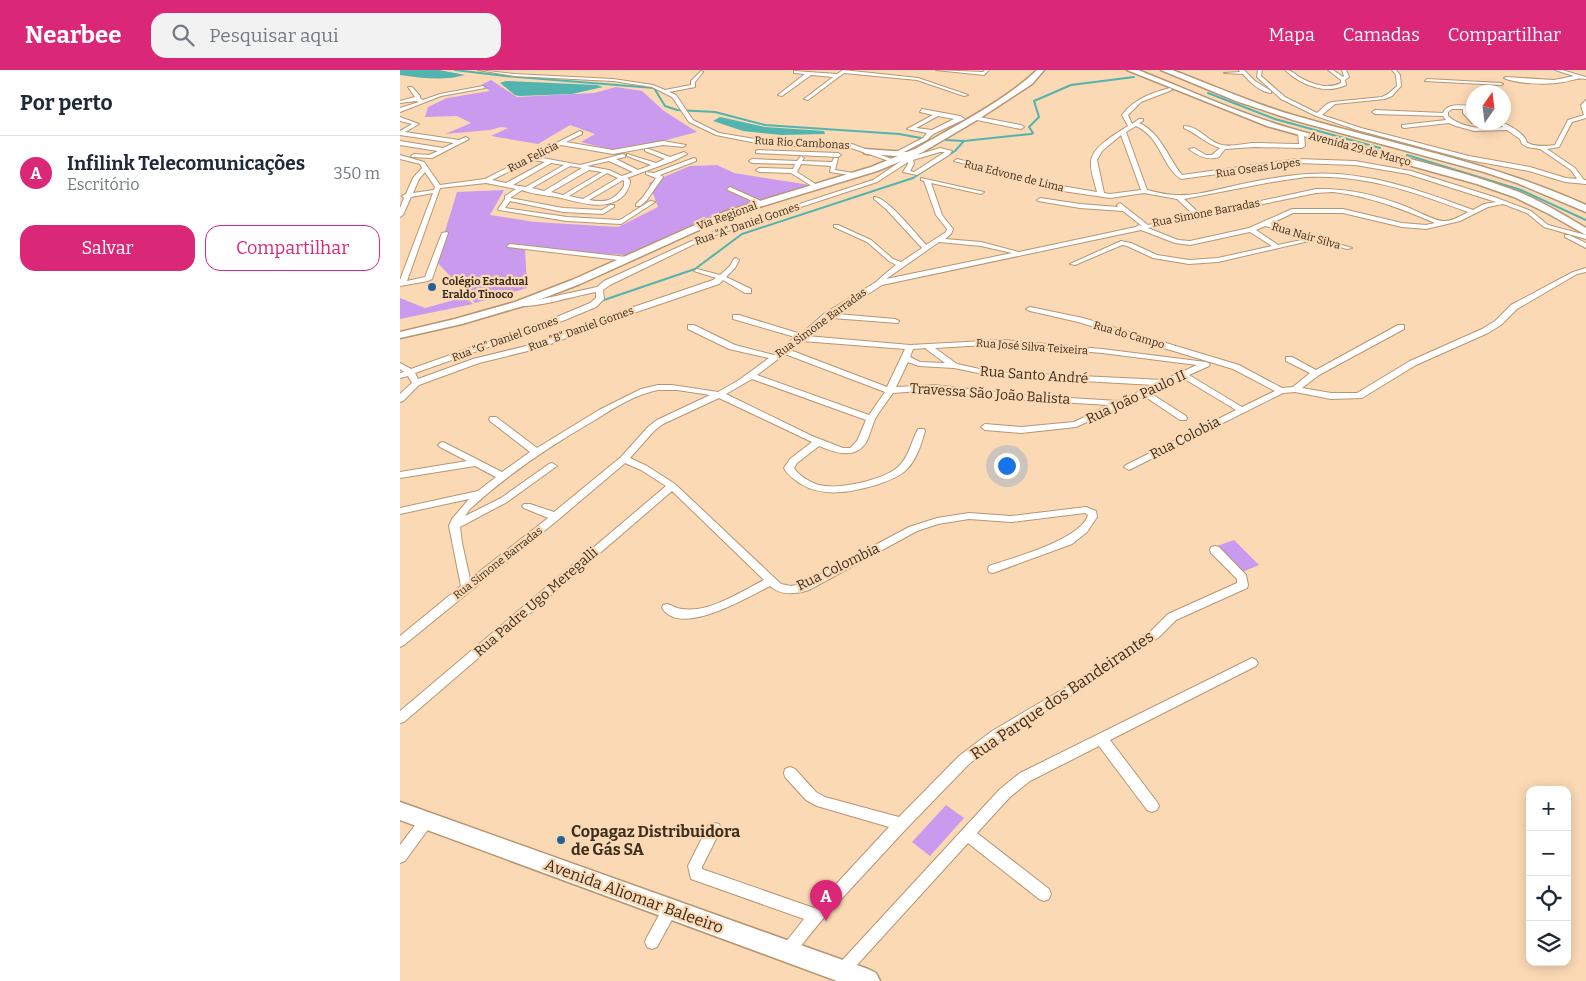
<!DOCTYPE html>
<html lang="pt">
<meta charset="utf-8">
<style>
body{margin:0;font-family:Bitter,serif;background:#f2f2f3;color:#1f2937}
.controls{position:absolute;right:15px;bottom:15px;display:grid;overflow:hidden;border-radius:10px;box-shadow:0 2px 12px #0003}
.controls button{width:45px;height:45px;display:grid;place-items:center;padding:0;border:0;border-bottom:1px solid #e0e1e3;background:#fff;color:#1f2937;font:25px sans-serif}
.compass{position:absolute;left:1066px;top:15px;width:45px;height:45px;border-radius:50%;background:#fff;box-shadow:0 2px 12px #0003;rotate:14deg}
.you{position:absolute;left:606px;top:395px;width:18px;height:18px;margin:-12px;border:4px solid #fff;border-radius:50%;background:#1a73e8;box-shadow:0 0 0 8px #1a73e833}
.badge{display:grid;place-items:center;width:32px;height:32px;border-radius:50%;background:#db2777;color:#fff;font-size:16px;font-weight:700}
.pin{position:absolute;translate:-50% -41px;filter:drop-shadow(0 1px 2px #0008)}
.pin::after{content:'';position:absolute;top:26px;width:18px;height:15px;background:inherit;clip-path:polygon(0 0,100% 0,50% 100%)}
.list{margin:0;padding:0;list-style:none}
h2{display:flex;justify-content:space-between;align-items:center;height:65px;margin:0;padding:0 20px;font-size:21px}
h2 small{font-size:16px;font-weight:400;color:#747a83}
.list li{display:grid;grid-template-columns:32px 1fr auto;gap:15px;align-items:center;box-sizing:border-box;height:75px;padding:0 20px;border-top:1px solid #e0e1e3}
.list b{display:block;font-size:19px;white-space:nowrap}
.list p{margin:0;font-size:16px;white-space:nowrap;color:#747a83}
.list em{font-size:16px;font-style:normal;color:#747a83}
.actions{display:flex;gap:10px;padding:15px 20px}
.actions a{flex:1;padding:11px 0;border:1px solid #db2777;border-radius:15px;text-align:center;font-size:18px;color:#db2777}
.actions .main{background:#db2777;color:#fff}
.icon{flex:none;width:28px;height:28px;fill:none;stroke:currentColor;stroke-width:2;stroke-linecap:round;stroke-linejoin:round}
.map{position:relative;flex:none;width:1186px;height:911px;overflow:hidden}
header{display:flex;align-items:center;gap:30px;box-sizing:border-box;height:70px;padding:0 25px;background:#db2777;color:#fff}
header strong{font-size:24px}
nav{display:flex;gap:28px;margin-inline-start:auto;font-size:18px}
.search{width:350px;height:45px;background:#f2f2f3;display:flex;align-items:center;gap:12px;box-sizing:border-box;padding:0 18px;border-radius:15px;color:#747a83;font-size:19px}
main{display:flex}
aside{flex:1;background:#fff}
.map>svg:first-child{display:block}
.green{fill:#ca9aee}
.water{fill:#52b4ae}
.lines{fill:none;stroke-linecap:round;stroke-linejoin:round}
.stream{stroke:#52b4ae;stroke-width:2}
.minor-casing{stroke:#b69672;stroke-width:2}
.secondary-casing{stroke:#b69672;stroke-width:3}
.primary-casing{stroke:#b69672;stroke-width:3}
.minor{fill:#fff;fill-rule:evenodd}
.secondary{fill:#fff;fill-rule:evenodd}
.primary{fill:#fff;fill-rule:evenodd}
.poi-dot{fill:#256097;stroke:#fbd9b4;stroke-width:2}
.labels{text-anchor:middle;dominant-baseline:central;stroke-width:4.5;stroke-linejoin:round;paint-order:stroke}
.far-street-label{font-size:11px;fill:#3b2e1f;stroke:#fbd9b4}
.far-poi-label{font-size:11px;font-weight:bold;fill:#3b2e1f;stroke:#fbd9b4;text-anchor:start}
.street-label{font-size:14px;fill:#3b2e1f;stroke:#fbd9b4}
.near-street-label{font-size:16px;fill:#3b2e1f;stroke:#fbd9b4}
.near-poi-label{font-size:16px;font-weight:bold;fill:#3b2e1f;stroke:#fbd9b4;text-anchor:start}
</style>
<header>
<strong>Nearbee</strong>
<div class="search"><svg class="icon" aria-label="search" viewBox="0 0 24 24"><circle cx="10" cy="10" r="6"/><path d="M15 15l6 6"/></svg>Pesquisar aqui</div>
<nav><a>Mapa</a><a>Camadas</a><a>Compartilhar</a></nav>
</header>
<main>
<aside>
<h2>Por perto<small></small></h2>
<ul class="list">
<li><span class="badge">A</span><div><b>Infilink Telecomunicações</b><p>Escritório</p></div><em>350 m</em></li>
</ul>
<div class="actions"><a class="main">Salvar</a><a>Compartilhar</a></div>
</aside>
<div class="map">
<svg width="1186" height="911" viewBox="0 0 1186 911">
<rect width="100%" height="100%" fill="#fbd9b4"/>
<g class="green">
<path d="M91,10L117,27L194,23L216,17L242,21L264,41L297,62L221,82L181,72L195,64L170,55L138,74L91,66L108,58L101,57L90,60L45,64L71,53L57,46L25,47L28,37L47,28L90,21L81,15Z"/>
<path d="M317,95L334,103L410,115L311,146L227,185L125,179L127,218L75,233L36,191L57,122L104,120L90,145L135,152L218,157L258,137L249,113L290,96Z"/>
<path d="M65,227L73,234L0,249V228L25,238Z"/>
<path d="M834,470L859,495L842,502L817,476Z"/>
<path d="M546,735L564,748L530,786L512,772Z"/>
</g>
<g class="water">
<path d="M0,0H39L65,5C45,11 21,8 0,5Z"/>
<path d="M106,11L196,15L203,17L172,24L119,26L115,25L100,13Z"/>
<path d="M320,47L365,57L424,61L425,64L381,65L343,61L313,51Z"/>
</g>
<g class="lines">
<g class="stream">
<path d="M55,0L105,6L254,18L265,36L277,40L315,42L365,55L499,64L521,68"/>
<path d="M808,23L875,49L980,78"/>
<path d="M545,70L564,71L631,64L633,63L629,57L639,47L634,31L671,15L734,7"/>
<path d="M1007,85L1121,120L1186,150"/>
<path d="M201,231L295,199L342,164L513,108L555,81L564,71"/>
</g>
<g class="minor-casing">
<g id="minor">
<path d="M78,0L114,4L213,9L253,15L265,20L291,15V11L301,1L303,2L295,12V17L269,22L276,25L293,50L319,63L367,71L452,74L497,91L492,92L451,78L367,75L316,65L289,52L272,27L252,17L213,11L114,6Z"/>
<path d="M443,0L518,8L568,25L564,26L517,10L444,3L408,30L404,29L433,7L411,5L382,26L378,25L405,4L394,3V1L437,4Z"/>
<path d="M536,0L583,2L585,0H589L584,5Z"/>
<path d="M839,0H844L855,11L871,21V23C860,22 850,12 843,4L824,3L840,2Z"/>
<path d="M858,0H862L861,6L885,27L917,43L927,34L932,32L982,27L988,24L997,16L996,5L992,0H996L1000,5L1001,16L992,26L985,29L935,34L922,45L961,58L1069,86L1130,97L1166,108L1177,109L1171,100L1140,79L1127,77L1122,74L1120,69L1107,60L1074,61L1056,56L1049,53L1004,58L1002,57V55L1046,50L1043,46L975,44L972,42L975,40L1043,43C1048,32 1063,36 1074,36V39H1069V43L1074,48V52L1076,53H1072L1063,43V39H1052L1048,42V46C1063,59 1084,59 1103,57L1097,52C1105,52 1120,61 1125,68C1128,73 1125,72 1130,74C1138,77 1147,76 1155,75L1168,50L1184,45L1181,35L1186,30V48L1172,52L1159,77L1147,79L1175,98L1184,110H1186V114L1165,112L1129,101L1069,90L957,60L916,46L881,29L857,7Z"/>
<path d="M885,0C891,0 894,3 899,7C912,14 927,20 941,13V10L928,0H933L943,7L944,6L942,0H946L949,7L945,10L946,15C925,25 901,15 885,0Z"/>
<path d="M1155,0H1162L1186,7V9C1177,7 1172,11 1163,12C1148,15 1117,14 1104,8L1106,7L1154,10L1174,6Z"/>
<path d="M1027,9L1101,13L1103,14L1101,15L1025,11Z"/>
<path d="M83,16L85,18L41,26L0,42V38L19,32L16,31L0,33V31L15,27L8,17H12L20,26V28L23,30L40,24Z"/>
<path d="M770,18L772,20L741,32L728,45L732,54L739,49H743V51L739,53C761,63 768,88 782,105L897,89L955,91L1011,101L1094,127L1131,141L1148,155L1186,165V169L1144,157L1127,143L1103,134L1088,137L1060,151L1026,159L1002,157L943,143H893L870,154L952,178L947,179L865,156L856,160L878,175L906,169L909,171L818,192L789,194L753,188L727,176L722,175L675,195L670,194L721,171L731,173L757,185L789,190L818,188L872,176L850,162L790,175L775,173L741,160L482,215L437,244L495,249L499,251L498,253L432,248L407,266L510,275L603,270L702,279L806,292L810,294L809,296L789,305L842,337L875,321L833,299L678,252L630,241L626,239L630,237L683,248L839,295L882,318L893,317L910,303L886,291V287H892L916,300L998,255H1004V259L919,305L902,318L931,323H957L1010,291L1082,259L1095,251L1111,235L1173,202L1186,198V202L1177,204L1117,239L1101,255L1088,263L1016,295L962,328L931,329L895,322L883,323L729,400L724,397L726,395L836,340L783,308L750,323L786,346L787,348L786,350H780L744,326L676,357L621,363L585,360L581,357L585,354L621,357L674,352L709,335L622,330L533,320L493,323C487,332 480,340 475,349C472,356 470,364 467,371C456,390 436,383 419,376L397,393L394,398C398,405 411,413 419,415C439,420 483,410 498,397C509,387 511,372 518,359H524L525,361C521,375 516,392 504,402C496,408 485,412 476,415C451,422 424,428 401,414C394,409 388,406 384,398L390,389L412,372L319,328L263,354L254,361L230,388L247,396L275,414L381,514L391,516L402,514L509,457L537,448L569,443L611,446L686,437L696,441L697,447L687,462L672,474L593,503L589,502L588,499L589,496C613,488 682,469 688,445L685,443L611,452L569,449L538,454L517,461L409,520C396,524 381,526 370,516C348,527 281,568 262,538L263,535L267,534C272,535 277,539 282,539C310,543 340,522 364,510L272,421L4,652L0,653V641L266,416L241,400L225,393L159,449L4,575L0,577V566L61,516L49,456L52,449L69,429L0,444V438L78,421L96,407L75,396L0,408V402L67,391L40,377L38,375L40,373L43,372L102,402L130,382L90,351L89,349L90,347H96L137,378L199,340L241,319L258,315H272L318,322L339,310L369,288L329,279L288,259V255H294L335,275L374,285L395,267L333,249V245H339L401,264L425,243L476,212L486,203L496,195L489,191L467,172L434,157V155H438L471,170L493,189L501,192L522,178L486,139L474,129V127C486,126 517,165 526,175L546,162L547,159L536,145L524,111L521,110V108L584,122L581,124L531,113L542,145L553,159L551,164L545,169L581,172L619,182L736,157L739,155L742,156L723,141L680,138L638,131L637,130L640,128L680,134L718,137L717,135L720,133L748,155L794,145L777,129L744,123L710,128L656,120L628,113L611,106L554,91L557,89L615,104L632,111L697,122C695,113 690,101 691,91C693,76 716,64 728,56L722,45C734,29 751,23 770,18ZM736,56C761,67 762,97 781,109L897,93L955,95L1008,104L1096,132L1084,134L1073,140C1019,120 965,100 907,104C881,106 855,111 829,117C811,121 794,126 776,125C766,125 756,122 747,120L726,62ZM721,65L741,120L710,124L704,123L697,90L702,81ZM906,107C965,104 1014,122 1068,142C1061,146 1051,152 1043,151C1035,151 1015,140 1007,137C977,125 948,118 916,119L800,144L784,129L872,112ZM933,122C969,126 1002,139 1035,153L1026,155L1002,153L943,139H892L849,158L790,171L778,170L748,158L916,123ZM539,172L581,176L612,183L486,209ZM402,271L505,279L487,317L390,280ZM603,274L702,283L797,295L764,310L593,302L557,294L535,278ZM526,278V279L545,293L520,292L510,287L513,279ZM385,284L485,322L469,345L357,305ZM508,292L519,296L554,298L593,306L754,315L718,331L622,325L533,315L496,317ZM352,309L466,350L457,371L450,378H443L412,366L326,324ZM258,320H277L310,325L257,350L248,357L221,387L154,442L130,434H124L122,436L124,438L148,448L70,509L62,473L60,457L107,432L157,396L152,393L149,394L101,428L65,446L70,439C108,404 150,376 195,350C214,338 236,324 258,320Z"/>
<path d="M522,39L560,46L565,49L533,64L527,70L496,86H492V84L523,68L527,63L507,59L533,45L520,42ZM538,46L554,49L532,60L516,58Z"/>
<path d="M574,46L621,55L624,57L621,59L572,49Z"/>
<path d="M0,47L19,54L5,62L59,70L66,67L69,69L32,88L12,87L11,86L14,84L29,85L38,81L0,75V71L43,78L54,73L0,65V61L12,54L0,51Z"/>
<path d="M784,56C799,56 808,72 822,75C831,77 843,74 852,73C868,73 884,74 899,74L898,64L901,62L904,64L905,76L902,78L854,77L825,79L819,87C808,91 798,86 789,79L794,78L806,85H812L820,78C807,74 797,64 784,58Z"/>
<path d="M180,61L182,62V64L166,72L213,80L263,71L286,75L283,77L263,75L213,84L161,75L137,87L180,95L223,84L225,85V87L216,89L238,100L251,95L227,86V84L256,93L265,89L245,81V79H249L270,87L284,82L287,84L273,91L227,108L230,110C230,116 228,119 225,124C207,144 177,131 156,127C145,125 131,124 122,120L110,128L163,138L202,140L210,135H214V137L203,144L163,142L110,131L105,138L167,147L220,150L250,131L255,132L221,154L167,151L99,140L98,139L105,129V126L116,119L86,113L40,118L7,211L25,207L42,163L47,162L48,163L32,209L28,211L0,216V210L33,123L11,127L3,145L0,147V138L4,128L2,126L6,124L13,108L22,98L20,94L0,89V85L24,92L40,115L85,109ZM132,90L145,92L106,113L92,110ZM209,91L233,102L222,106L209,100L187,96ZM151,93L164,95L126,117L113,115ZM170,96L182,98L144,121L132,118ZM189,100L202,102L163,125L151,122ZM25,102L35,117L34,120L13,123L19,109ZM207,103L218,108L183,129L169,126ZM223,110L224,111V116C214,131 206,133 189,130Z"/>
<path d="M540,78L552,81L549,85L517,105L503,102L508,94V92L477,112L309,167L210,215L203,220L204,229L196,237L165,250L15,303L18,309L73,289L134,274L213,244L313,210L316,208L294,201L297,199L320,205L330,196L334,189L336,188L339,190L335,198L326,207L351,219V223H345L323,210L319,214L219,248L140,278L79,293L19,315L3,331L0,332V324L12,313L8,306L0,308V303L4,302L0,299V293L11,299L159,246L190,233L196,228V222C174,226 137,238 116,236V232L133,231L197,217L204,211L305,165L473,110L516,81L521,82L517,85ZM540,82H545L514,102L510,101L514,94L513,90Z"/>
<path d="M358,80L438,83L441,85L438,87L356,83V81Z"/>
<path d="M401,86L404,88L402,91L432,92L434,88H438L435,100L459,104L456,106L430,102L431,96L401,94L397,102L417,115V117L415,118L391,103L359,102L356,100L359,98L393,99L395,94L352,93L349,91L352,89L397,91Z"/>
<path d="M294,88L296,89V91L260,105L263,107L247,130L240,136H236V134L243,127L256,108L246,104V102L254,103Z"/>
<path d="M330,117L363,132L364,133L359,134L328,120L327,119Z"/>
<path d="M1165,165H1169L1186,173V178L1165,167Z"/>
<path d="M110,174L227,187L230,189L227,191L108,177L107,176Z"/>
<path d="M815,476L819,477L846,505L848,515L847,518L776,550L759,567L683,618L600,669L569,694L506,759L421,851L392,887L387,890L382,887L379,882L382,877L404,849L291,809L288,796L309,754L314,753L319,754L321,759L302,797V799L414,838L489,757L417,736L406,730L385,707L384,703L385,699L390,697L395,699L416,722L425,727L499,747L559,686L592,661L675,612L751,561L768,544L837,513V509L811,483L810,480L811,477Z"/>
<path d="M852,588L856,590L858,593L856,596L710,670L757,732L759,736L757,740L752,742L747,740L699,676L630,711L610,727L577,763L649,819L651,824L649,829L644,831L639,829L568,773L446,907L441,910L436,907L433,902L436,897L600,719L620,703Z"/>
<path d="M27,744L32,746L34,750L32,754L5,791L0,793V775L22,746Z"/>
<path d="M270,832L275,834L277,839L275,844L257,877L252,879L247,877L245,872L247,867L265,834Z"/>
</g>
</g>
<g class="secondary-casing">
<g id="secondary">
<path d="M637,0H644L632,14L577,50L521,83L477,101L330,146L180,214L123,236L62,254L0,268V262L55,249L115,232L172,210L324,142L471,97L498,86L467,84L464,83V79L507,82L515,79C553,57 606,30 637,0Z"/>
<path d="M0,732L468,899L476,903L480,911H437L0,750Z"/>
</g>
</g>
<g class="primary-casing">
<g id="primary">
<path d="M727,0H738C789,20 840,44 893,59C968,81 1046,94 1119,122C1143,132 1164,145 1186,158V165L1149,144L1114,127L1077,114L867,56Z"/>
<path d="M761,0H772C815,16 856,35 900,47C996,75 1094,93 1186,135V142L1117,113L1084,102L893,50L836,31Z"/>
</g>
</g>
<use href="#minor" class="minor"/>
<use href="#secondary" class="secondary"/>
<use href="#primary" class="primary"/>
</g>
<g class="poi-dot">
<circle cx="32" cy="217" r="5"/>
<circle cx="161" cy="770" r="5"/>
</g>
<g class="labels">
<g class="far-street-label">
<text transform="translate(402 73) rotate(3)">Rua Rio Cambonas</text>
<text transform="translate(960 79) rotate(15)">Avenida 29 de Março</text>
<text transform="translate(133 87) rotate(-27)">Rua Felicia</text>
<text transform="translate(858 98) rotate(-8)">Rua Oseas Lopes</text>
<text transform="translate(614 106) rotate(14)">Rua Edvone de Lima</text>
<text transform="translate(806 143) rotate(-11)">Rua Simone Barradas</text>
<text transform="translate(327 146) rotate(-20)">Via Regional</text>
<text transform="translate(347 154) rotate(-19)">Rua "A" Daniel Gomes</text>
<text transform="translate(906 166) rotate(16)">Rua Nair Silva</text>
<text transform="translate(421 253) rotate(-36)">Rua Simone Barradas</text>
<text transform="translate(181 259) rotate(-20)">Rua "B" Daniel Gomes</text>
<text transform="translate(729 265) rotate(16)">Rua do Campo</text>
<text transform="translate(105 269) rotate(-20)">Rua "G" Daniel Gomes</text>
<text transform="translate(632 277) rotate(4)">Rua José Silva Teixeira</text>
<text transform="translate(98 493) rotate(-38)">Rua Simone Barradas</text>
</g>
<g class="far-poi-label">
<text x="42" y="211">Colégio Estadual<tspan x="42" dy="13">Eraldo Tinoco</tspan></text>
</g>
<g class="street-label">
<text transform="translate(634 305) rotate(4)">Rua Santo André</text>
<text transform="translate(590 324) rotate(4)">Travessa São João Balista</text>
<text transform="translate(736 327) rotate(-25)">Rua João Paulo II</text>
<text transform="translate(785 368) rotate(-27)">Rua Colobia</text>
<text transform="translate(438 497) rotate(-26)">Rua Colombia</text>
<text transform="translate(136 532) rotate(-41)">Rua Padre Ugo Meregalli</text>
</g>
<g class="near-street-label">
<text transform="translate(662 625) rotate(-34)">Rua Parque dos Bandeirantes</text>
<text transform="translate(234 826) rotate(20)">Avenida Aliomar Baleeiro</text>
</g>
<g class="near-poi-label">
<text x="171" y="761">Copagaz Distribuidora<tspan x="171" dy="18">de Gás SA</tspan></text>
</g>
</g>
</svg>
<div class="controls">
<button>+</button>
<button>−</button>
<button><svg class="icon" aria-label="locate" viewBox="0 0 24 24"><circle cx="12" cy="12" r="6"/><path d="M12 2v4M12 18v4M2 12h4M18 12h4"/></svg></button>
<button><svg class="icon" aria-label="layers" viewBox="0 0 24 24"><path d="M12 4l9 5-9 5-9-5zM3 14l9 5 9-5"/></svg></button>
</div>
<svg class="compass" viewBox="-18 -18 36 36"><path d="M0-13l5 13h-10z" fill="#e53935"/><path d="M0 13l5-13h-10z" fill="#747a83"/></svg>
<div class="you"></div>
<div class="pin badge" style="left:426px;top:851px">A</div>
</div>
</main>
